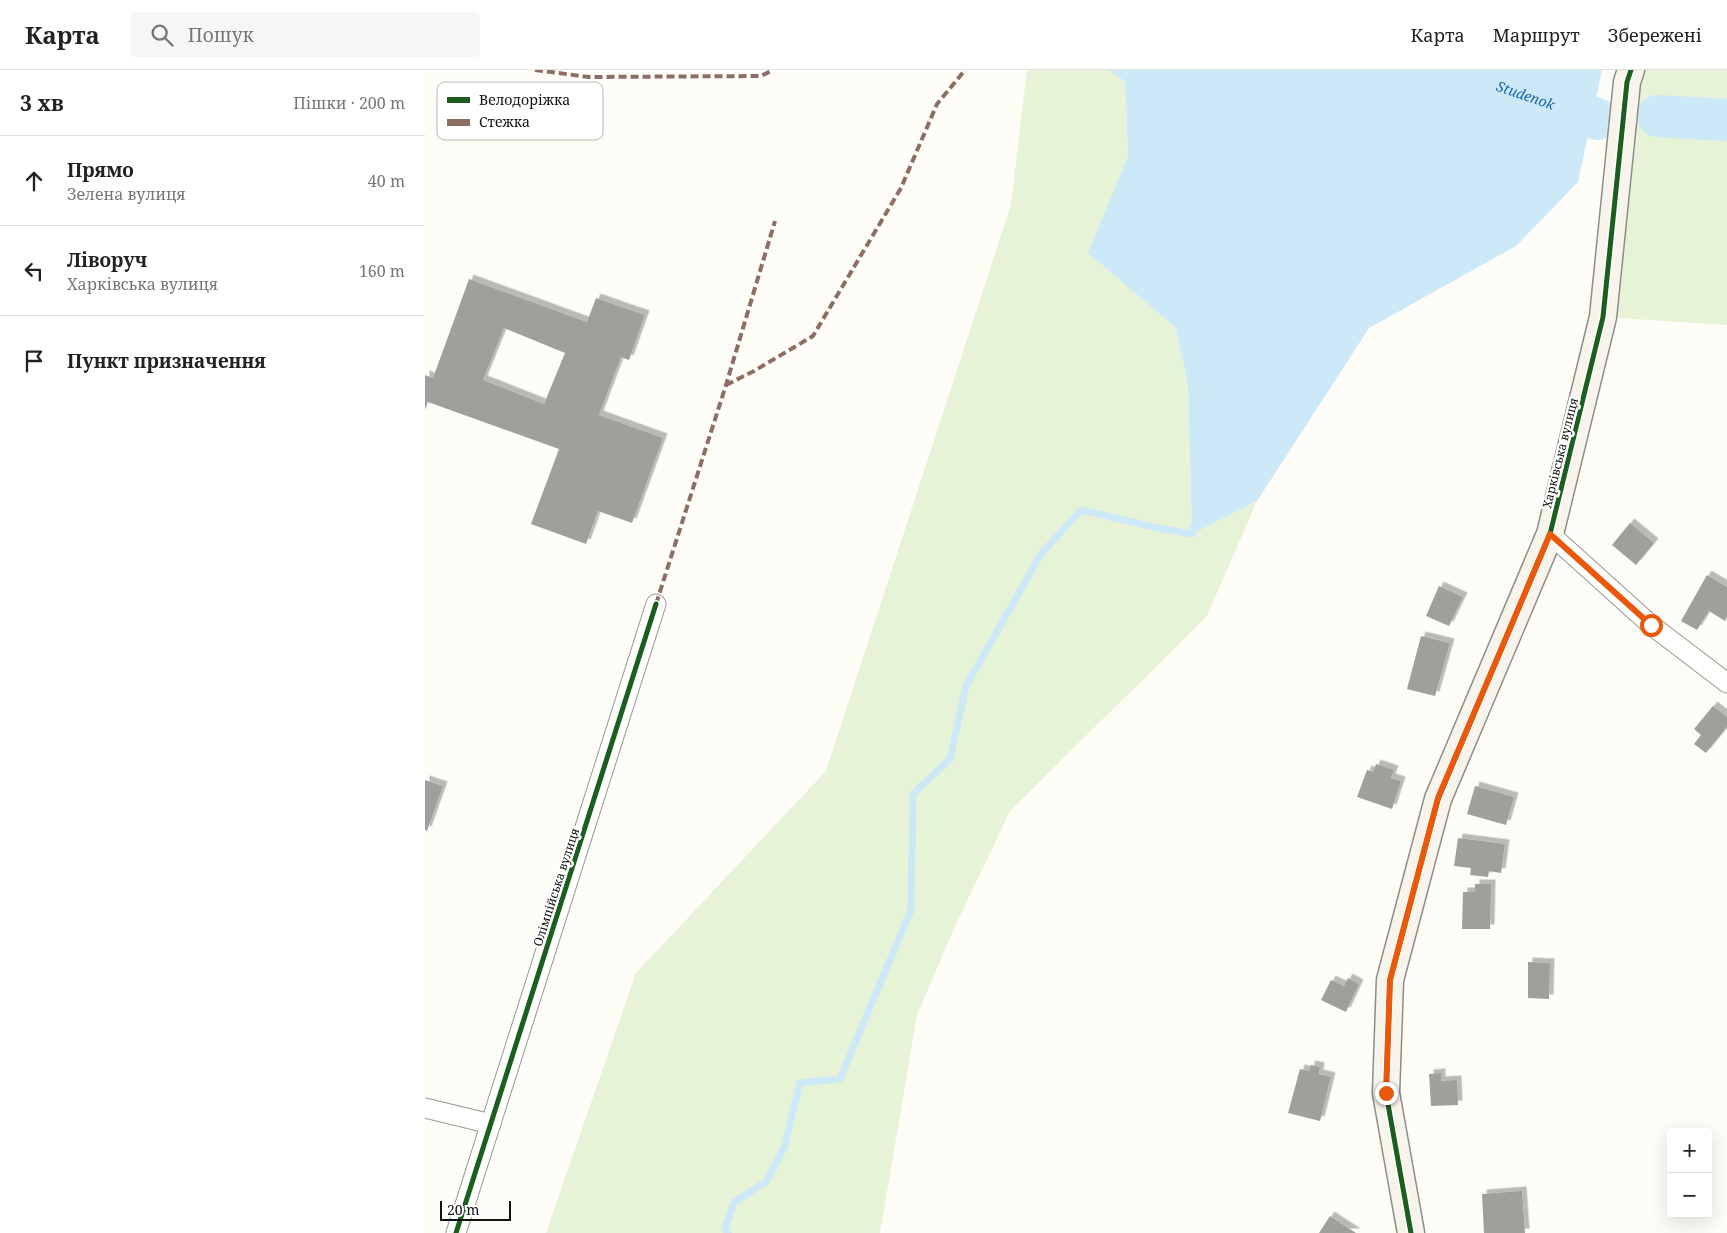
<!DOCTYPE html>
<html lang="uk">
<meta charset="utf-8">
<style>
body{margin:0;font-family:"Noto Serif",serif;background:#f6f6f6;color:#222}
.controls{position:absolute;right:15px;bottom:15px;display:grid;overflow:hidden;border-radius:5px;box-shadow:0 5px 20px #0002}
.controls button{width:45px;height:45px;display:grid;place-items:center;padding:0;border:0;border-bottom:1px solid #e0e0e0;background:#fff;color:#222;font:25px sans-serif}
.scale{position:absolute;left:15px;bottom:12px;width:71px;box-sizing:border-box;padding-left:5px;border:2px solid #111;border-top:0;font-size:14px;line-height:18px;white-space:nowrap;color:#111;-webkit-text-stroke:4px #fff;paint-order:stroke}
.stop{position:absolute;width:15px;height:15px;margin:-11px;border:4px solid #ea580c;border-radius:50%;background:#fff}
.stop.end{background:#ea580c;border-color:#fff;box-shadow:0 1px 5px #0008}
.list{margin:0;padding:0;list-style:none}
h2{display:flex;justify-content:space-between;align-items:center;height:65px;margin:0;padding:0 20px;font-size:21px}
h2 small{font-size:16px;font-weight:400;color:#767676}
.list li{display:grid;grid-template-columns:32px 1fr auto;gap:15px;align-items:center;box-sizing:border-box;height:90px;padding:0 20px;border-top:1px solid #e0e0e0}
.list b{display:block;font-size:19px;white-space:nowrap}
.list p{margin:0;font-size:16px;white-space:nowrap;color:#767676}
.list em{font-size:16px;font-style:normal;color:#767676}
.icon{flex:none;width:28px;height:28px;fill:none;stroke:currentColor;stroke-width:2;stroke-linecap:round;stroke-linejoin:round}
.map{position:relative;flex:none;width:1302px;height:1163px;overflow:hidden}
header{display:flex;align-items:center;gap:30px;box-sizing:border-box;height:70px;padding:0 25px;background:#fff;border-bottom:1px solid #e0e0e0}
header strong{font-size:24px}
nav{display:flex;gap:28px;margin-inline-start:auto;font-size:18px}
.search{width:350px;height:45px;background:#f6f6f6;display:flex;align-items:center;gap:12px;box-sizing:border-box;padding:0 18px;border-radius:5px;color:#767676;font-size:19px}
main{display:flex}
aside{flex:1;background:#fff}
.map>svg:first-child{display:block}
.green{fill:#e7f3d7}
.water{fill:#cde8f7}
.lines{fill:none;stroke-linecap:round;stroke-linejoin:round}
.stream{stroke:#cde8f7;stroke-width:7}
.river{stroke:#cde8f7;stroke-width:42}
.building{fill:#a19f9c;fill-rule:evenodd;filter:url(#shadow)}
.street-casing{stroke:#979795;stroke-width:21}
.secondary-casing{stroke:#8e8d8b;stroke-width:29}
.street{stroke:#fffffe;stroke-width:19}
.secondary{stroke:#f6f4eb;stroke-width:26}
.quiet{stroke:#8d6e63;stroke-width:4;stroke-dasharray:8 4;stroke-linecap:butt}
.cycleway-casing{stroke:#fff;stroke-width:8}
.cycleway{stroke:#1b5e20;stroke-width:5}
.route{stroke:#ea580c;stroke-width:6}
.labels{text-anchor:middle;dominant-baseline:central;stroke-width:5;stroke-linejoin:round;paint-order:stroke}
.street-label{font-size:12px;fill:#111;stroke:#fff}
.water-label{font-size:14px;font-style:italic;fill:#1768a6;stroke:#fff}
.key{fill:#fff;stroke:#b8b8b8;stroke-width:1}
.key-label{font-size:14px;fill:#111}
</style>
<header>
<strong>Карта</strong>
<div class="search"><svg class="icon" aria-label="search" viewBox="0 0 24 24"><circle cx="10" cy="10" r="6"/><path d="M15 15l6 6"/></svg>Пошук</div>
<nav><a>Карта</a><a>Маршрут</a><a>Збережені</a></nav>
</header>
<main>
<aside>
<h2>3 хв<small>Пішки · 200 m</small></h2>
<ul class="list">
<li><svg class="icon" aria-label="ahead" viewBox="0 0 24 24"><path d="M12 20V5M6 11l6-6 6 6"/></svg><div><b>Прямо</b><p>Зелена вулиця</p></div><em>40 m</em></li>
<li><svg class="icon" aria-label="left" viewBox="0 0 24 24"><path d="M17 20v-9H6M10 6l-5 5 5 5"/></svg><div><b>Ліворуч</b><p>Харківська вулиця</p></div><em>160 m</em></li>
<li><svg class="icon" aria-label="arrive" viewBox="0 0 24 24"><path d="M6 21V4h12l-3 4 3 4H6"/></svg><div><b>Пункт призначення</b></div></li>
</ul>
</aside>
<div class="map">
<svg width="1302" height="1163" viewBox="0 0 1302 1163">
<defs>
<filter id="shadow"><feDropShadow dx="4.5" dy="-4.5" stdDeviation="0" flood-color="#0004"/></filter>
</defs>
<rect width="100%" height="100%" fill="#fdfcf7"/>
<g class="green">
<path d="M602,0H683L700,10L703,86L663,183L751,258L763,315L767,463L832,431L782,546L585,741L530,856L492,945L455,1163H121L211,903L401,701L586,135Z"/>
<path d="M1206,0H1302V255L1178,247Z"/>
</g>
<path class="water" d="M683,0H1177L1153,112L1091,176L944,258L832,431L767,464L763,315L751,258L663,183L703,86L700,11Z"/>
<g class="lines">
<path class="stream" d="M303,1163L300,1159L309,1132L341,1112L359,1078L375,1013L415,1009L486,840L488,724L525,689L541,616L616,484L656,440L733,458L767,464L768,456"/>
<g class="river">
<path id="s1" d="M1030,0L1172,49"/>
<path d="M1233,46L1302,50"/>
</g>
</g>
<g class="building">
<path d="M44,209L162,252L171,228L220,245L204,290L196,287L174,345L238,368L207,453L173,441L161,474L106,454L134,379L3,332L0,340V305L8,308ZM79,258L140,283L119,334L58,310Z"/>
<path d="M1205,453L1229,473L1211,495L1187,475Z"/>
<path d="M1282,505L1302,517V547L1300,551L1284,541L1272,560L1256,551Z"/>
<path d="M1014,516L1038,527L1024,556L1001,546Z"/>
<path d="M996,566L1025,573L1010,626L982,619Z"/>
<path d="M1288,636L1302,647V657L1281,683L1269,674L1276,665L1269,659Z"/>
<path d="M951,694L969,700L966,708L976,711L967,739L932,727L942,700L948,702Z"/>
<path d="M0,710L18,716L2,761L0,760Z"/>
<path d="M1050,716L1089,727L1081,755L1042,744Z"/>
<path d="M1033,768L1080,774L1076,803L1064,801L1063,807L1045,805L1046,798L1029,796Z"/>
<path d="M1050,814H1066L1065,859H1037L1038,822H1050Z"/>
<path d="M1103,892L1125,893L1124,929L1103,928Z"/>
<path d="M923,908L934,914L921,942L896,930L906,910L919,916Z"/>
<path d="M886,995L895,997L894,1004L906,1007L895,1051L863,1043L875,999L884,1001Z"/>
<path d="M1016,1003V1011L1032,1010L1033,1035L1006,1036L1004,1004Z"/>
<path d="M1097,1121L1100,1163H1059L1057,1124Z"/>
<path d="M905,1146L931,1163H894Z"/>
</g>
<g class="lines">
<g class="street-casing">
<g id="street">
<path d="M1125,464L1226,555L1302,613"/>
<path d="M0,1038L66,1054"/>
<path d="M31,1163L231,534"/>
</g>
</g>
<g class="secondary-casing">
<path id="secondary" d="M986,1163L961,1023L965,910L1013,729L1125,464L1178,247L1202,12L1206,0"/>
</g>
<use href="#street" class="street"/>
<use href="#secondary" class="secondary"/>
<g class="quiet">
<path d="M110,0L164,7L336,6L348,0"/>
<path d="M301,315L329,301L388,266L476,118L512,34L540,0"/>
<path d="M231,534L301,315L350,151"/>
</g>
<g class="cycleway-casing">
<g id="cycleway">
<path d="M31,1163L231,534"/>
<path d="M986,1163L961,1023L965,910L1013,729L1125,464L1178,247L1202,12L1206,0"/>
</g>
</g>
<use href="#cycleway" class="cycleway"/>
</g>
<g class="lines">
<path class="route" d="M961,1023L965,910L1013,728L1125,464L1226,555"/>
</g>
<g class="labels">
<g class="street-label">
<text transform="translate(1135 383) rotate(-76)">Харківська вулиця</text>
<text transform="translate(131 817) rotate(-72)">Олімпійська вулиця</text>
</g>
<g class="water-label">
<text stroke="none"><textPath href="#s1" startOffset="75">Studenok</textPath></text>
</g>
</g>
<rect x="12" y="12" width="166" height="58" rx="8" class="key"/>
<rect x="22" y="27" width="23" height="6" fill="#1b5e20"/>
<rect x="22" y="49" width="23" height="7" fill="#8d6e63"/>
<g class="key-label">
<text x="54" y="35">Велодоріжка</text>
<text x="54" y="57">Стежка</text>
</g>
</svg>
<div class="controls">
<button>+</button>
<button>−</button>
</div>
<div class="scale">20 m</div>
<div class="stop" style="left:1226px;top:555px"></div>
<div class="stop end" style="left:961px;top:1023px"></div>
</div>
</main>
